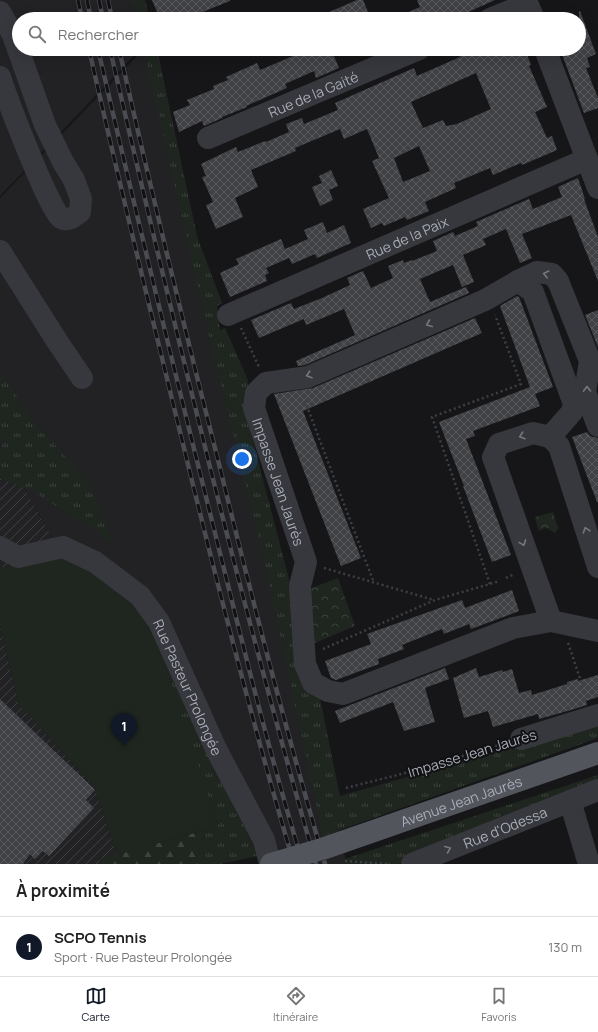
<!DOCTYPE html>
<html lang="fr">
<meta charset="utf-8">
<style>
body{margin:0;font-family:Manrope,sans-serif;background:#f6f6f6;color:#222}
.you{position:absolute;left:242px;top:459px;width:14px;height:14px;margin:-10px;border:3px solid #fff;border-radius:50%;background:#1a73e8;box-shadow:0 0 0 6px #1a73e833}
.badge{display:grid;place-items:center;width:26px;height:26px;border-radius:50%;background:#111827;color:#fff;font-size:13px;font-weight:700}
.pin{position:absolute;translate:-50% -33px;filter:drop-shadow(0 1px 2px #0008)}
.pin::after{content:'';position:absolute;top:21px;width:14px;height:12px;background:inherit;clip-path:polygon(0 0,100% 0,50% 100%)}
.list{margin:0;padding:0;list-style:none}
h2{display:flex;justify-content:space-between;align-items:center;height:52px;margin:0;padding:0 16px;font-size:17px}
h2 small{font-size:13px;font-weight:400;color:#767676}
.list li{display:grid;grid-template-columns:26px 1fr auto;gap:12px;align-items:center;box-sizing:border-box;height:60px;padding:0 16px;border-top:1px solid #e0e0e0}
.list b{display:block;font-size:15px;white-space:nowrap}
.list p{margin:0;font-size:13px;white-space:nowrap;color:#767676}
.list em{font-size:13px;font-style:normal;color:#767676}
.icon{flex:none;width:22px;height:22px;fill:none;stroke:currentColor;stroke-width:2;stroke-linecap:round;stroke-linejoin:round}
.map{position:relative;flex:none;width:598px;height:864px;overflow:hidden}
.search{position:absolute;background:#fff;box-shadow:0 4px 16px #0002;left:12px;right:12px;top:12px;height:44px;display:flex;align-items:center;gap:10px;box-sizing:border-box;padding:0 14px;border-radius:22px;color:#767676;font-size:15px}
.sheet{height:112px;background:#fff}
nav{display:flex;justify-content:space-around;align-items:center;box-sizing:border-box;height:56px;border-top:1px solid #e0e0e0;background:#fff;font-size:11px;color:#767676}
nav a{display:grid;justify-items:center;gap:2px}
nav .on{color:#111827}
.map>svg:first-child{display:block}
.built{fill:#222225}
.industrial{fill:url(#industrial-furrows)}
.grass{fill:url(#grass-tufts)}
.forest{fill:url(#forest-firs)}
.park{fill:url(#park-crowns)}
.garden{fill:#1e261f}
.building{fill:url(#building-cross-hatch);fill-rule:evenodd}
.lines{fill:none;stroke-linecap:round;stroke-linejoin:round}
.path{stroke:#3d3f44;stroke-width:2.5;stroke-dasharray:2 3;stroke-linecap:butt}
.minor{stroke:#37383d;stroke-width:22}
.major{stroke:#53555c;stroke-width:22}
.rail-casing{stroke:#4a4c52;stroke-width:4.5}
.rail{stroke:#111113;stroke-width:3;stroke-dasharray:9;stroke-linecap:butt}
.major-bridge{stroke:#53555c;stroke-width:22}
.oneway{stroke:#757881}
.labels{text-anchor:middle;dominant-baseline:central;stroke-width:4;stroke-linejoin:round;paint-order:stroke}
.street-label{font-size:14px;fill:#a8adb8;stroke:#111113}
</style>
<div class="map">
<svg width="598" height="864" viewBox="0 0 598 864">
<defs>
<pattern id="industrial-furrows" width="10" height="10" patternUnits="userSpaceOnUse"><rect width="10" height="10" fill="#222225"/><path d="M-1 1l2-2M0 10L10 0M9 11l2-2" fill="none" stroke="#3f3f43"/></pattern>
<pattern id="grass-tufts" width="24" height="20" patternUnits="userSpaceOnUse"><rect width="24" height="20" fill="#1e261f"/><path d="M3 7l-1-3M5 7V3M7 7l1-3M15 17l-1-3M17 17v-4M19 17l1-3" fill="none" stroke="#3c433d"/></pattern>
<pattern id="forest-firs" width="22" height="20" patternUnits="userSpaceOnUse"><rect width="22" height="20" fill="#1e261f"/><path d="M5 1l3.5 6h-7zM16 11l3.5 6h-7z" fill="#3c433d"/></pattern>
<pattern id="park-crowns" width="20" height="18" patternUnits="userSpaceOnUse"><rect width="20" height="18" fill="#1e261f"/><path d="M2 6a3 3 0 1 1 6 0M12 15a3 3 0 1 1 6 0" fill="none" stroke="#3c433d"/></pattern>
<pattern id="building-cross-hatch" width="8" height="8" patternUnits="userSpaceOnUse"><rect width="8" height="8" fill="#404145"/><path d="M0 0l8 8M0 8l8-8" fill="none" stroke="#595a5e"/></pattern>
</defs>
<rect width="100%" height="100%" fill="#161618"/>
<g class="built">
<path d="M0,0H144L149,19H19V49H140L0,196Z"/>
<path d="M144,49H157L224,383L347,864H260L158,624L61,553L0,445V198Z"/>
</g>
<g class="industrial">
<path d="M0,445L61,553L0,568Z"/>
<path d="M0,626L19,704L95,788L120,864H0Z"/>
</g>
<g class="grass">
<path d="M130,0H145L150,19H137L134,4Z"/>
<path d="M144,49H157L197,236L222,303L217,306L220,330L225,328L248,380L247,393V418L320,698L340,796L598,723V738L323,836L263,555L209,336Z"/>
<path d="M0,371L31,418L89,483L113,543L36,493L0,478V448L5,441L0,434Z"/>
<path d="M142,612L158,624L257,856L221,864H195L205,830L218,825Z"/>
<path d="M598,775V786L407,860L399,864H347L345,859Z"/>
</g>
<path class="forest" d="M205,830L195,864H101L99,859Z"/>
<g class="park">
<path d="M553,512L557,525L559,527L555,533L546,528L539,531L535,517Z"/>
<path d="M338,578L355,626L310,645L306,590Z"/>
</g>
<path class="garden" d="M61,553L90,564L152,624L218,826L117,855L95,788L19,704L0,626V568Z"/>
<g class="building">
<path d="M152,0H230V1L185,19H160Z"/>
<path d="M357,0H363L371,19H313Z"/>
<path d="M417,0H495L455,18L453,13L440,19H393L420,7Z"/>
<path d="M580,11L596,54L587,58L590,67L586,68L598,98V108L584,113L560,49H579V12Z"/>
<path d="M318,49H331L339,68L316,78L314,71L285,84L287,88L246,106L247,107L222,117V118L204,126L202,121L179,132L173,112L190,105L187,100L214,89L213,86L228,80L226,77L257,63L260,70L305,51L306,54Z"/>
<path d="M465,49H525L531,65L529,66L547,107L535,112L547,138L552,136L557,150L522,165L521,163L493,175L490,168L454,183L456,188L425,202L429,211L407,220L405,217L384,226L382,223L371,228L363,209L389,198L372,161L379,158L367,129L344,139L340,129L295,148L296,151L251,170L258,187L235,198L243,217L216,229L206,205L213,202L202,177L206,176L201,164L236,147L238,152L265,141L266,142L289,132L286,124L302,118L304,124L338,110L335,103L414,68L417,76L460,57L459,55L467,52ZM476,73L491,109L457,124L446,126L443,120L423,128L411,102ZM419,146L430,171L403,182L394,158Z"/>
<path d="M331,170L338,186L329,190L333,200L320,206L312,187L322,183L319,176Z"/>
<path d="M578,178L585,199H584L598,237V281L571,215L522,234L532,258L520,263L506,229L483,239L486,245L463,255L474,282L462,287L453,265L420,279L430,302L466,287L469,293L305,365L298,366L296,361L355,335L344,309L306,325L304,319L259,338L251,320L291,303L294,309L322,298L350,285L347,278L363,271L371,288L393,278L388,266L403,260L404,263L412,260V261L437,251L433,241L453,232L455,236L478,226L476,222L529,199L533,209L562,197L558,187Z"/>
<path d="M323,222L327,233L344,225L351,243L317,258L315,254L292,264L289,258L266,268L269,273L265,275L267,281L230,297L220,273L239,264L236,259L281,239L285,249L308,239L304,230Z"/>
<path d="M517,296L519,297L553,387L535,394L540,406L473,431L475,436L466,439L511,555L492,562L463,486H464L439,422L530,387L500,306Z"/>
<path d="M598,310V347L585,315Z"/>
<path d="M475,318L482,333L303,411L361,558L341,566L274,394L313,388Z"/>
<path d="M587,432L590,436L598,438V502H597L572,437Z"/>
<path d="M512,590L519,611L471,629L469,624L444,634L442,629L402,645L404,649L378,659L379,664L336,680L331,678L325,661L371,644L367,634L462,600L465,608Z"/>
<path d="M445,668L449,679L425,688L435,722L404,731L393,702L340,723L335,711Z"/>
<path d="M476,668L479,677L502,670L503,672L512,669L519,693L531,690L532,695L567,684V682L578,679V681L598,675V697L586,701L587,705L571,710L539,719L538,714L493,727L488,711L464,718L453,678Z"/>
<path d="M0,699L95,790L86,800L94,808L49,856L43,851L35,859L30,854L23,864H0Z"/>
</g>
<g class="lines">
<g class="path">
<path d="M241,328L259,367"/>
<path d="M303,396L374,583"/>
<path d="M324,568L434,600"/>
<path d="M506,578L515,574"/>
<path d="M490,584L432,417L521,384L495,315"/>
<path d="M568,643L587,699"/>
<path d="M323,649L435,600L500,581"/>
<path d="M346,788L409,772L503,744"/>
<path d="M345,861L388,864"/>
</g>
<g class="minor">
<path d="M0,12L13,35L45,125L63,162L74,180L81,199L80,212C75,216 68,222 61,218C50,212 6,96 0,77"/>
<path d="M490,19L512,10L529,7L534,19"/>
<path d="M545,49L598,188"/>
<path id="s1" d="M208,138L419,49"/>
<path d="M0,251L57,341L82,378"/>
<path d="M518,281L533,292L574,404L572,412L550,437"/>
<path id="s2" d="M228,315L587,159"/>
<path id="s3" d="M598,426L585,392L590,361L558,281L552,274L537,272L518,281L485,300L308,377L266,383L256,393L254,408L306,562L300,586L305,664L313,683L328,691L343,694L513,628L551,621L598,631"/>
<path id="s4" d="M0,547L18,557L63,547L95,562L140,596L159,622L216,749L264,840L270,864"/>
<path d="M551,621L493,457L499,444L533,433L550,437L559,446L598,567"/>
<path d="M521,739L598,715"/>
<path d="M570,801L589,864"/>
<path id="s5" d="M412,864L598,790"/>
</g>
<path class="major" id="s6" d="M325,848L598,753"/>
<g class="rail-casing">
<g id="rail">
<path d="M78,0L82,19"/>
<path d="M87,0L91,19"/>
<path d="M99,0L103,19"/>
<path d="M108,0L112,19"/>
<path d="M89,49C122,196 158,342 194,489C225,614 257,740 294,864"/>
<path d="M98,49C134,205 172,361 211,517C240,633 268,750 303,864"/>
<path d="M110,49C149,218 189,386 232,554C259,658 286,761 316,864"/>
<path d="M119,49C151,190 185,331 221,472C253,603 287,734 325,864"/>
</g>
</g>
<use href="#rail" class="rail"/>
<path class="major-bridge" d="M271,864L325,848"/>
</g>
<defs><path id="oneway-chevron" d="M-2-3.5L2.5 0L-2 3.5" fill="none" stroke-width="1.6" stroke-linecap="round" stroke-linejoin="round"/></defs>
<g class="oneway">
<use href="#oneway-chevron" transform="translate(546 274) rotate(-167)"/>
<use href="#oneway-chevron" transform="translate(429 324) rotate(157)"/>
<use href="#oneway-chevron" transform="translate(309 375) rotate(162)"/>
<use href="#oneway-chevron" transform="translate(587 389) rotate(-91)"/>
<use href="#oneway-chevron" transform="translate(522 436) rotate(161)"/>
<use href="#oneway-chevron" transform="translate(586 530) rotate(-108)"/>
<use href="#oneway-chevron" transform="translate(523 543) rotate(70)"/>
<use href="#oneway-chevron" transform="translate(448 849) rotate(-22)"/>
</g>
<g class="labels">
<g class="street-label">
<text stroke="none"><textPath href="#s1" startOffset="114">Rue de la Gaité</textPath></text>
<text stroke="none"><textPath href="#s2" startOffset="195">Rue de la Paix</textPath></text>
<text stroke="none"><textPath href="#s3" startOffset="580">Impasse Jean Jaurès</textPath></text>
<text stroke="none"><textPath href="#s4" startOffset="262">Rue Pasteur Prolongée</textPath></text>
<text transform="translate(472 753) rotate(-17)">Impasse Jean Jaurès</text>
<text stroke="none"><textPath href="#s6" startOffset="144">Avenue Jean Jaurès</textPath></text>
<text stroke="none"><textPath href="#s5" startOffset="100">Rue d'Odessa</textPath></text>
</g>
</g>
</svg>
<div class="you"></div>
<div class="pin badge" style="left:124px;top:746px">1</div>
<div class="search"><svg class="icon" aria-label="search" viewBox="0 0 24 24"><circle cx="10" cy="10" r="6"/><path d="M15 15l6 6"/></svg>Rechercher</div>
</div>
<section class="sheet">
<h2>À proximité<small></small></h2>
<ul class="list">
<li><span class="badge">1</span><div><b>SCPO Tennis</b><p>Sport · Rue Pasteur Prolongée</p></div><em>130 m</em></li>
</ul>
</section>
<nav>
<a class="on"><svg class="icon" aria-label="map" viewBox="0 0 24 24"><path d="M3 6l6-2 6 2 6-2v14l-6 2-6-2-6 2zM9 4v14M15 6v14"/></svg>Carte</a>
<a><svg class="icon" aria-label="directions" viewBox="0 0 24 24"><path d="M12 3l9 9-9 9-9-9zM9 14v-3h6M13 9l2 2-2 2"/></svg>Itinéraire</a>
<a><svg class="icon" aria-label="saved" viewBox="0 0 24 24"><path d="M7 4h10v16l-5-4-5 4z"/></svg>Favoris</a>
</nav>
